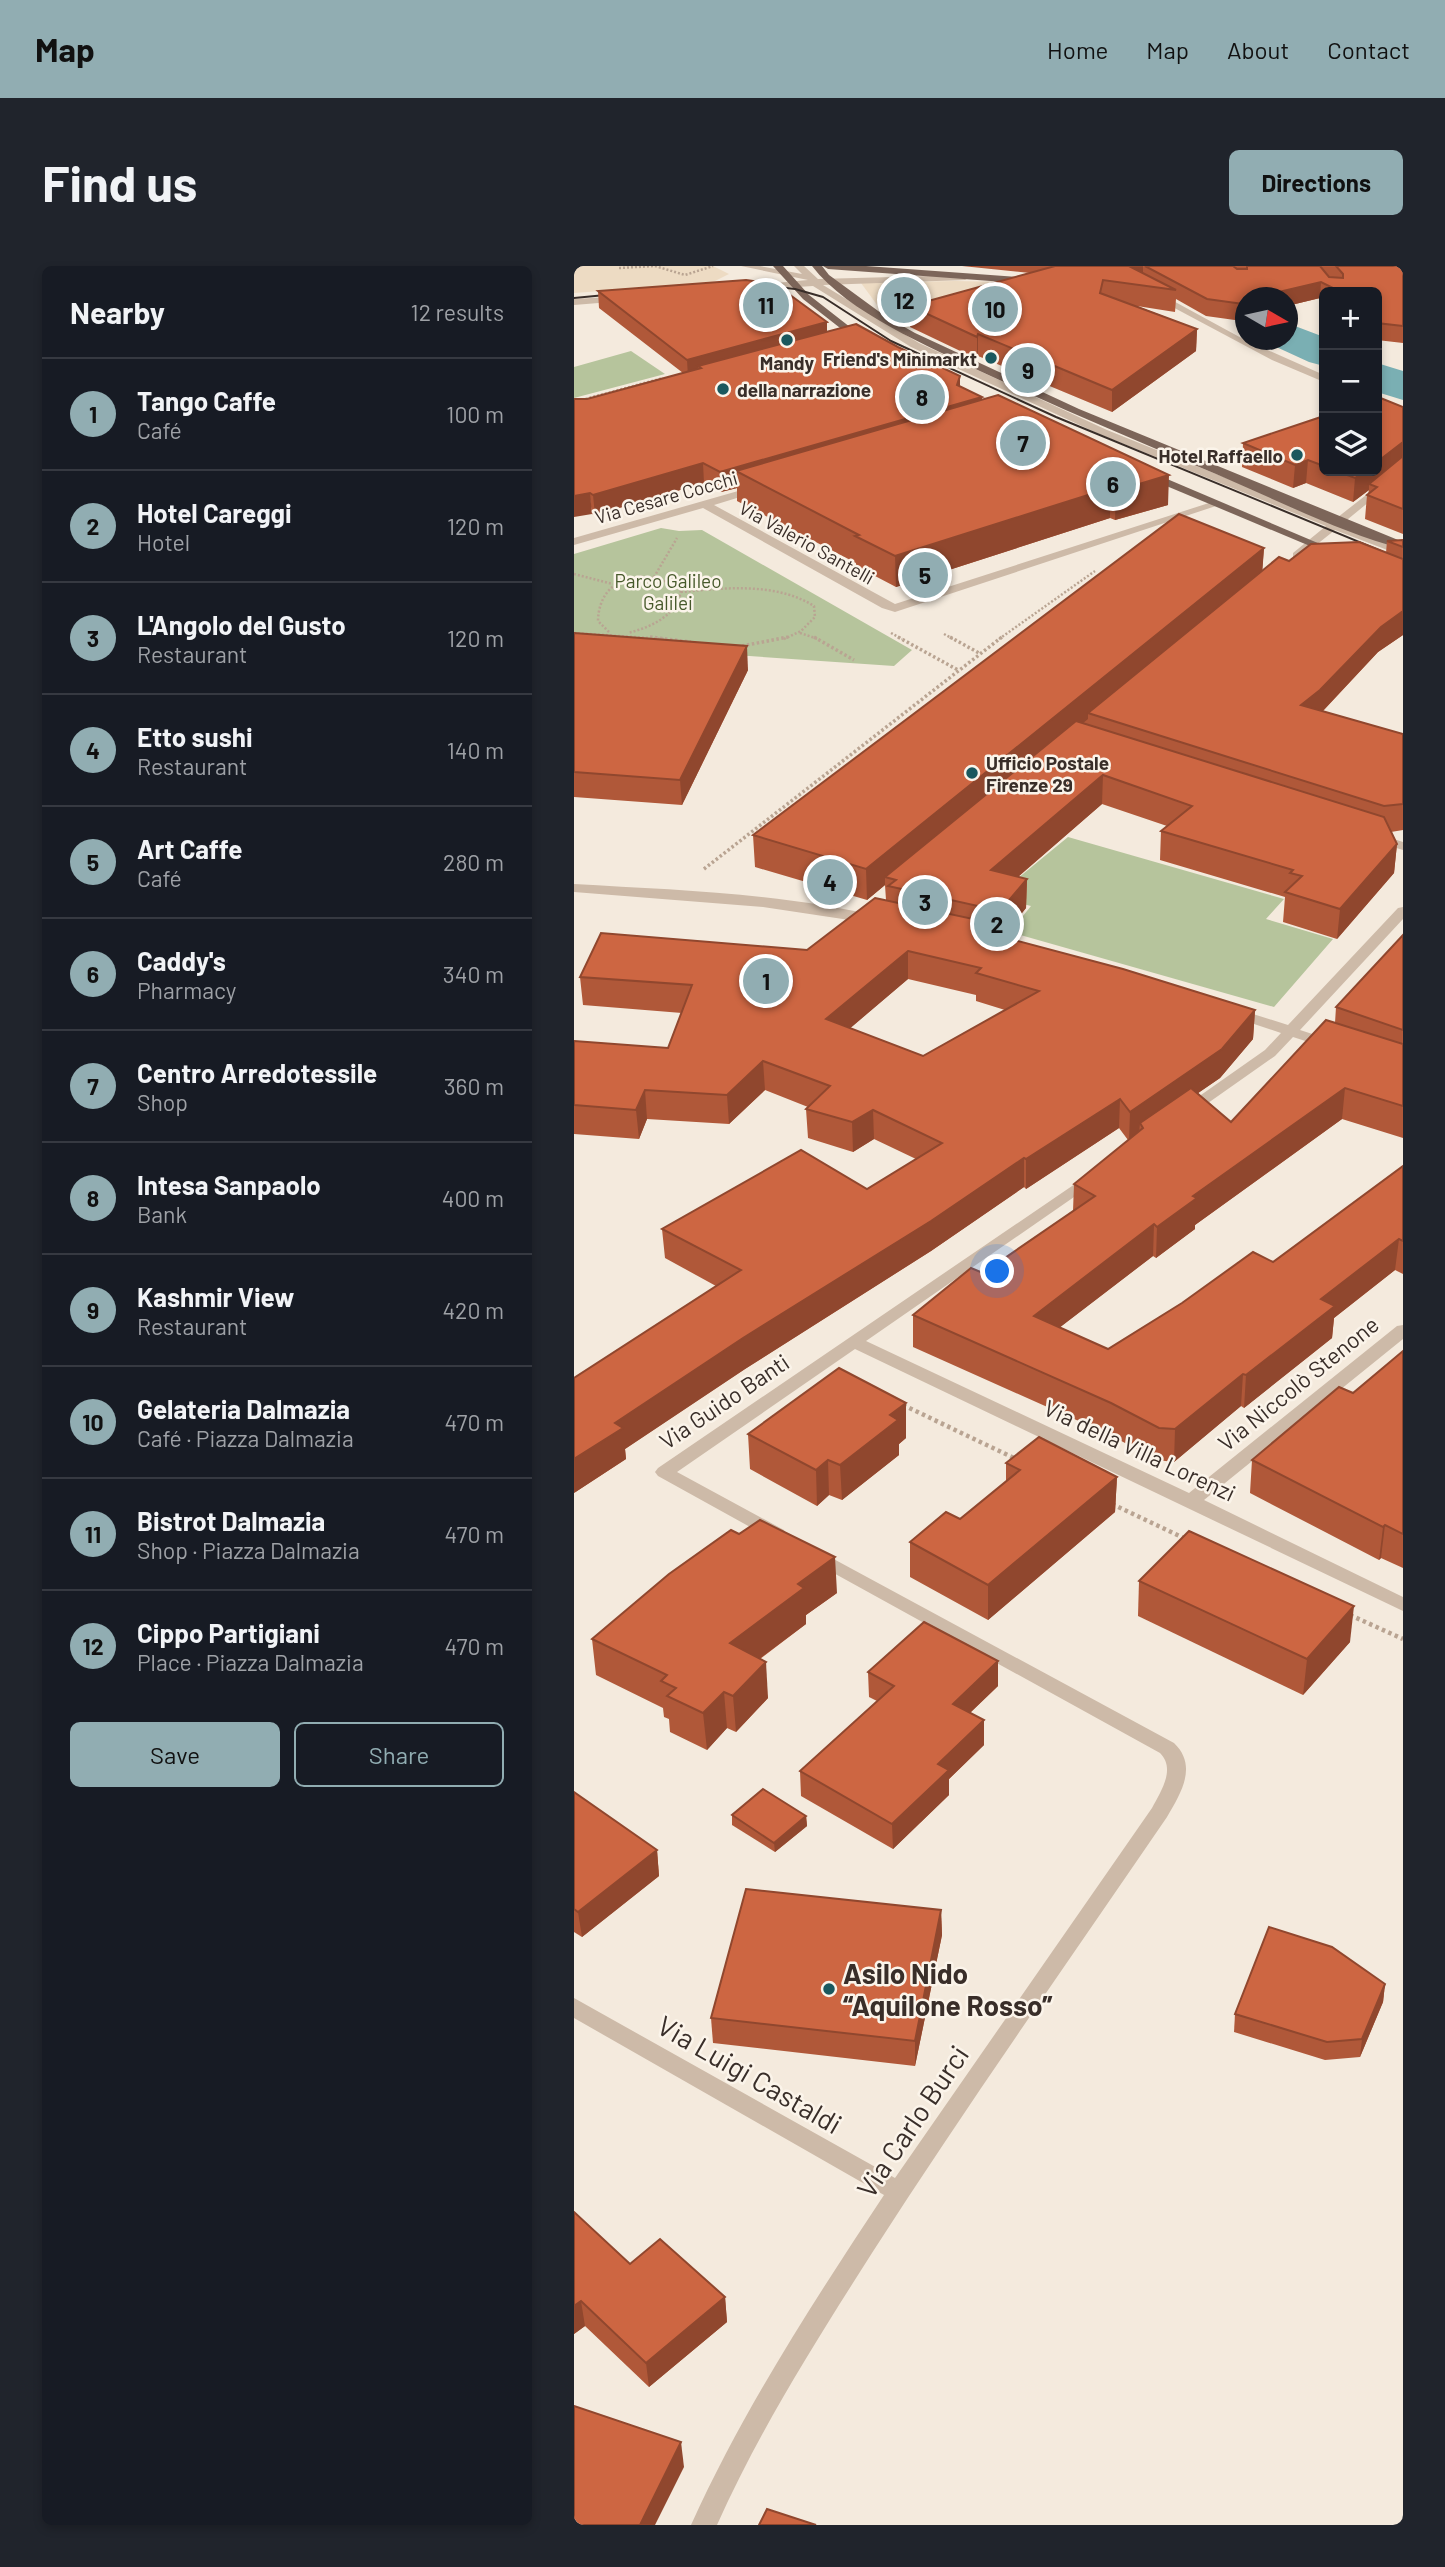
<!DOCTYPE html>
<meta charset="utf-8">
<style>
body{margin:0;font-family:Barlow,sans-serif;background:#20242c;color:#f1f3f6}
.controls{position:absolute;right:21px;top:21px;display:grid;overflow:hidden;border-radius:10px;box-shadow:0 4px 10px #0003}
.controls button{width:63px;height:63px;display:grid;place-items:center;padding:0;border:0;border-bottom:2px solid #363941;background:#171b24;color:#f1f3f6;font:35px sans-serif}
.compass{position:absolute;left:661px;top:21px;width:63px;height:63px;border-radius:50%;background:#171b24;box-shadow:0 4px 10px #0003;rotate:99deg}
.you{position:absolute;left:424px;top:1006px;width:24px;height:24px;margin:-18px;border:5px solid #fff;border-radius:50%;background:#1a73e8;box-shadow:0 0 0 10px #1a73e833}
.badge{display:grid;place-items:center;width:46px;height:46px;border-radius:50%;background:#91adb2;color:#111;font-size:23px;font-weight:700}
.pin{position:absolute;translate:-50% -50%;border:4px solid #fff;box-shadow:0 2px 7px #0006}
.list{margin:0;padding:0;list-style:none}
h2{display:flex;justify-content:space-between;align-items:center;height:91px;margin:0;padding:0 28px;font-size:30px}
h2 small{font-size:23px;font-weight:400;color:#9ea1a6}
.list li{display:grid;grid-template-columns:46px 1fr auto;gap:21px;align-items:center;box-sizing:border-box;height:112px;padding:0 28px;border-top:2px solid #363941}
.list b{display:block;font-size:26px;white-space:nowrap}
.list p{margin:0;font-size:23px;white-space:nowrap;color:#9ea1a6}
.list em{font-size:23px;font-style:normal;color:#9ea1a6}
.actions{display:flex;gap:14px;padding:21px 28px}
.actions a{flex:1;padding:16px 0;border:2px solid #91adb2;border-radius:10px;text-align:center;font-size:24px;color:#91adb2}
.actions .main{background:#91adb2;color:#111}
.icon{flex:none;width:38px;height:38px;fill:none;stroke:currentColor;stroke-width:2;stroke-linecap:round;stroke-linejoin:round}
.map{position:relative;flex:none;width:829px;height:2259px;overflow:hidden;border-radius:10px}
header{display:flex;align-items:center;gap:42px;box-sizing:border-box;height:98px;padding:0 35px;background:#91adb2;color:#111}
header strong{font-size:33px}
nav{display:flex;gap:38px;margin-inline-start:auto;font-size:24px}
.intro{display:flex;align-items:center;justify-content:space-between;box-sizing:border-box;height:168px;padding:0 42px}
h1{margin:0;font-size:49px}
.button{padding:18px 32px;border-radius:10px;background:#91adb2;color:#111;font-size:24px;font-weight:700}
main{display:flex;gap:42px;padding:0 42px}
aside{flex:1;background:#171b24;border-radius:10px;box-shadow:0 4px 10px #0003}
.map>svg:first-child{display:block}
.green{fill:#b6c49c}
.plaza{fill:#eddbc3}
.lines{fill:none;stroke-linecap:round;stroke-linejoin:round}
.river{fill:#7aafb3;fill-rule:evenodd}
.path-far2{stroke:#b9a492;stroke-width:2.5;stroke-dasharray:2 2;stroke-linecap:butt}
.path-far1{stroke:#b9a492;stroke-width:3.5;stroke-dasharray:2.5 2.5;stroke-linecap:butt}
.path{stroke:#b9a492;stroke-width:4.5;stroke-dasharray:3.5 3.5;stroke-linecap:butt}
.minor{fill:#cdbaa8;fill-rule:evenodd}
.major{fill:#7c6559;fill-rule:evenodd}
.tram{stroke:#392e29;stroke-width:2}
.wall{fill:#b05839;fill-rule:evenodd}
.shaded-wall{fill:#90472e}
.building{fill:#cd6642;stroke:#90472e;stroke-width:2;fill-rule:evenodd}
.poi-dot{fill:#1b585e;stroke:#fbf4ea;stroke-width:2.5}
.labels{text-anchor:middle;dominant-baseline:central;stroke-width:5;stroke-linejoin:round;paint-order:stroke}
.far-poi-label{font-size:19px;font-weight:bold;fill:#392e29;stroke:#fbf4ea;text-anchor:end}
.far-street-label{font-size:19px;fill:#392e29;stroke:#fbf4ea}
.far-park-label{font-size:19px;fill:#47592b;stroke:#fbf4ea}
.street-label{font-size:23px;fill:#392e29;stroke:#fbf4ea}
.near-poi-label{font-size:28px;font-weight:bold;fill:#392e29;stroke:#fbf4ea;text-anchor:start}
.near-street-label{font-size:28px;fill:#392e29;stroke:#fbf4ea}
</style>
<header>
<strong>Map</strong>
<nav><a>Home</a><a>Map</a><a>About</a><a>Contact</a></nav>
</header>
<div class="intro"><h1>Find us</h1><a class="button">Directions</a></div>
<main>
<aside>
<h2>Nearby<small>12 results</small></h2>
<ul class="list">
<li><span class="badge">1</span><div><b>Tango Caffe</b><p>Café</p></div><em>100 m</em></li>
<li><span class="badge">2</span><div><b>Hotel Careggi</b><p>Hotel</p></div><em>120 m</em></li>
<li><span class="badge">3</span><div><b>L'Angolo del Gusto</b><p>Restaurant</p></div><em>120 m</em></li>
<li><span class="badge">4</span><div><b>Etto sushi</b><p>Restaurant</p></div><em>140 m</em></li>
<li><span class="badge">5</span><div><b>Art Caffe</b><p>Café</p></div><em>280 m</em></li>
<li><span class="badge">6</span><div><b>Caddy's</b><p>Pharmacy</p></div><em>340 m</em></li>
<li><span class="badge">7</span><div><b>Centro Arredotessile</b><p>Shop</p></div><em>360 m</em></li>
<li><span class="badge">8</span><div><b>Intesa Sanpaolo</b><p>Bank</p></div><em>400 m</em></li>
<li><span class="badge">9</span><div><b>Kashmir View</b><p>Restaurant</p></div><em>420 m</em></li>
<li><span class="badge">10</span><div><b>Gelateria Dalmazia</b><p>Café · Piazza Dalmazia</p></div><em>470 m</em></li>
<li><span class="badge">11</span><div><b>Bistrot Dalmazia</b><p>Shop · Piazza Dalmazia</p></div><em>470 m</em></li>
<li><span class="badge">12</span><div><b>Cippo Partigiani</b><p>Place · Piazza Dalmazia</p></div><em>470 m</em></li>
</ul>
<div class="actions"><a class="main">Save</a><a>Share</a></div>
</aside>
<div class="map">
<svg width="829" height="2259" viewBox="0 0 829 2259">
<rect width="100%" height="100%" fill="#f4eadd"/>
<g class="green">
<path d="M57,85L91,108L0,132V101Z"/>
<path d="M87,262L105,265L128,264L338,384L320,400L0,378V288Z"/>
<path d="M494,571L710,633L692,653L759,673L700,741L436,666L457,640L421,631Z"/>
</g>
<g class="plaza">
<path d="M0,0H139L155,8L137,17L0,27Z"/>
<path d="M381,15L434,16L458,27L332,62L309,47L287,17Z"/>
</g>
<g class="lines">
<g class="river">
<path d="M713,57L750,71V100L735,96L698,79L694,74H713Z"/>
<path d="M803,97L829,105V134L803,126Z"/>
</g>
<g class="path-far2">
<path d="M45,2L81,0L111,9L139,0"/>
<path d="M0,136L89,112"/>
<path d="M0,308L39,318"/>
<path d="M80,311L103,272"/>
<path d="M107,326C150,322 202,316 240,340L241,351L227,365L210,373"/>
<path d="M35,366L24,355C25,308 74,300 107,324C103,350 77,361 54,367"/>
<path d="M0,367L91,373"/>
<path d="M226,367L244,373"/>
<path d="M317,367L328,373"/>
<path d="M370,368L379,373"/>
<path d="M425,373L521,305"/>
</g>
<g class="path-far1">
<path d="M76,371L117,376"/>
<path d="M240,371L280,394"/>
<path d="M324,371L384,404"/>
<path d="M376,371L405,387"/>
<path d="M168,380L214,371"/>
<path d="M130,603L428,371"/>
</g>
<g class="path">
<path d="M329,1139L444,1194"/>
<path d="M538,1238L612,1273"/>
<path d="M776,1349L829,1373"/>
</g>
<g class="minor">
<path d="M167,0H186L228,8L220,0H230L244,13L394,9L396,11L391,14L249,19L345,77L533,164L759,255L829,200V208L768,258L829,283V290L761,264L727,291H719V287L752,260L525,168L337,81L239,20L178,24V20L181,19L234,14Z"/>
<path d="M581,25L671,74L750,109V116L698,94L578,30L576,28Z"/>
<path d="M52,30L54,32L49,35L0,39V33Z"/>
<path d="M185,219L189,220V224L140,239L321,338L638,236L648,238L321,346L308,342L129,242L0,279V272Z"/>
<path d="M801,567L829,576V584L796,574V568Z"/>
<path d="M0,618C102,624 208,627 307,651L309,654L302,658L189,641L0,626Z"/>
<path d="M829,641V653L726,764L763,776L765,779L763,782H753L719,771L701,790L617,849H607L604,846L607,843L691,784L707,767L653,749L651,746L653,743H663L714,759L824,642Z"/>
<path d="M520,905L526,907L528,910L526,913L292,1075L615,1227L823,1060L829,1059V1073L630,1234L829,1331V1345L281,1083L103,1206L210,1264L212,1268L210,1272H196L84,1210L81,1206L84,1202Z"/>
<path d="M243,1284L600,1477C624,1500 607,1527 593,1551C494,1696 393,1839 298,1987C242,2075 186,2163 143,2259H117C170,2142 240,2035 310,1929L0,1752V1732L321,1912L578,1542C587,1525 602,1503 586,1487L236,1294L234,1290L236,1286Z"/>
</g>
<g class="major">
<path d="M199,0H209L235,29L290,72V76H284L229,33Z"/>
<path d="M238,0H248L255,9L311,50L341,67L505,143L829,276V283C765,266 703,234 642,208C563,175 485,142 408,106C356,81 274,47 238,0Z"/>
<path d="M249,0H292L456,12L461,15L456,18L254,3Z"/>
<path d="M571,207H579L765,286L755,288L571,211Z"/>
</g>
<g class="tram">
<path d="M185,19L221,23L249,31L317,75L482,151L829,294"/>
<path d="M0,32L42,28"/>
</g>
</g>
<g class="wall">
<path d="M388,0H829V77L803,74V26H750V35L746,32L713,40V32H671L668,55L632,50L602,33L601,46L563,40L623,63L622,85L538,146L404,90L403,93L336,61V40L456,7Z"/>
<path d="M24,25L253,56V66L324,81L386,110V120L594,239L541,254L536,252L322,321L282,300V297L163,235V222L147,226L130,217L21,249L18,248L2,133H13L109,107L25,42Z"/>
<path d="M829,141V268L791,253L793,229L794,228L795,224L779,236L732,217L719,222L668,201L669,177L750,150V205H803Z"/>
<path d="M829,274V369L804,386L749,445L829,468V564L817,566L823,578L820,607L763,673L709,656L711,631L586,594L587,565L593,560L528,538L444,611L453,613L452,642L429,671L681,744L679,773L646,812L624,827L657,856L761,757L762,741L829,669V872L768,853L621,959V963L582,992L579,990L486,1061L534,1083L699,996L829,900V1008L821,1004L760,1052L758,1072L670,1142L667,1140L600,1196L583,1194L536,1169L339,1081V1049L409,1007L499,945L500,918L554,874L545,862L452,923L450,921L357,985L171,1103L51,1183L52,1193L0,1227L142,1020L91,992L88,963L293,923L342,893L300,873L279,886L234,872L232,843L234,841L191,824L155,858L73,853L65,873L0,868V775L94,782L108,747L9,739L6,711L233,684L312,634L311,619L293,634L181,601L179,569L690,282L688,305L715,295L812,287L813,275ZM334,713L402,729V735L431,744L349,790L276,762Z"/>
<path d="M0,367L174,404L108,539L0,531Z"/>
<path d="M829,1085V1302L807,1292L805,1294L676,1227L678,1194L779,1127Z"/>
<path d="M174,1168L332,1172L325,1178V1189L268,1234L255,1229L243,1240L176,1203Z"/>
<path d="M432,1197L543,1211L541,1246L414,1354L336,1311V1276L386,1253L432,1216Z"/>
<path d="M565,1315L776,1376L729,1429L564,1350Z"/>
<path d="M263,1327L232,1349V1358L186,1393L194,1432L162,1466L153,1462L133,1484L96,1466L95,1453L90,1451L89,1442L22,1409L18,1373Z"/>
<path d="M424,1395V1420L396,1447L410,1454V1479L375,1513V1529L319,1583L227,1530L226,1505L303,1435L295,1431L294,1406Z"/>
<path d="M0,1526L83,1584L85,1610L8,1671L0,1666Z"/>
<path d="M158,1549L232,1550L233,1560L201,1586L158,1559Z"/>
<path d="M367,1644L368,1669L341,1800L139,1777L137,1752Z"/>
<path d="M811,1718L809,1736L786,1791L751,1794L660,1766L661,1748Z"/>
<path d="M0,1946L56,1998L151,2031L153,2056L75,2121L11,2060L0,2068Z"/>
</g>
<g class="shaded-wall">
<path d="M556,0H569V6L556,8Z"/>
<path d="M747,16L746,32L713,40V32H679Z"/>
<path d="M671,36V52L668,55L669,38Z"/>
<path d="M253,56V73L127,102L124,100V108L114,111L113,94Z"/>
<path d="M623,63L622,85L538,146V124Z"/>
<path d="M404,68V90L403,93V71Z"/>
<path d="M386,110V130L408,131V150L162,205L163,222L147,226L146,206L383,119Z"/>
<path d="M829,176V198L795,218V224L779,236L781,212L791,205H803V196Z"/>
<path d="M734,194L732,217L719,222L721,199Z"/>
<path d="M129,197L130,217L21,249L19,229Z"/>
<path d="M595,209L594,239L541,254L542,225Z"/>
<path d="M536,222V252L322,321L321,290Z"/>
<path d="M16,227L18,248L0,251V230Z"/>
<path d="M690,282L688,310L514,447V453L319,613L311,611V619L293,634L292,603Z"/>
<path d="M829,345V369L804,386L744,450L727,439L807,361Z"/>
<path d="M173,380L174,404L108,539L106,514Z"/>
<path d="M529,509L528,538L417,634V604Z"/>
<path d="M823,578L820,607L763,673L766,643Z"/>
<path d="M453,613L452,642L426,674V645Z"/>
<path d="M418,657V685L410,666Z"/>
<path d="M334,685V713L253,782L252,753Z"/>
<path d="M681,744L679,773L646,812L569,865V862L566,857L565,868L555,875L556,846Z"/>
<path d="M189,795L191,824L155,858L153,829Z"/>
<path d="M771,822L768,853L621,959V963L582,992L583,961L619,930Z"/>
<path d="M71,824L73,853L65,873L62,844Z"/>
<path d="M546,833L545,862L452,923V893Z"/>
<path d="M299,844L300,873L279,886L278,856Z"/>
<path d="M450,892V921L357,985L171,1103L51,1183L52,1193L0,1227V1193L41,1157L169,1072Z"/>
<path d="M580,958L579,990L459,1082L460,1050Z"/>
<path d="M825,973L821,1004L760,1052L758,1072L670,1142L672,1109L747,1033Z"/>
<path d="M669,1108L667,1140L600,1196L601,1163Z"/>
<path d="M332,1137V1172L325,1178V1189L268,1234L266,1199L316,1149Z"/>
<path d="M254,1194L255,1229L243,1240L242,1204Z"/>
<path d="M543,1211L541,1246L414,1354V1319Z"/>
<path d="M811,1259L807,1292L805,1294L809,1261Z"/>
<path d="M261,1291L263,1327L232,1349V1358L158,1413L156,1377L224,1318Z"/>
<path d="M780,1340L776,1376L729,1429L733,1393Z"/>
<path d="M424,1395V1420L379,1463V1438Z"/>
<path d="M192,1396L194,1432L162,1466L159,1430Z"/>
<path d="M150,1426L153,1462L133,1484L129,1447Z"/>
<path d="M410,1454V1479L375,1513V1529L319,1583L318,1558L364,1498Z"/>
<path d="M232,1550L233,1560L201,1586L200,1577Z"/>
<path d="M83,1584L85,1610L8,1671L4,1646Z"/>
<path d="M367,1644L368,1669L341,1800V1775Z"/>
<path d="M811,1718L809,1736L786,1791L788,1773Z"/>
<path d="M151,2031L153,2056L75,2121L72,2097Z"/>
<path d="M7,2035L11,2060L0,2068V2040Z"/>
<path d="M107,2176L110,2201L81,2259H66Z"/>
</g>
<g class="building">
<path d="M481,0H555L602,24L529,14L526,27L623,63L538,124L404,68L403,71L336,40Z"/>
<path d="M571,0H659L663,3H673V0H746L755,11L769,12V8L762,0H829V60L803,57V26H767L747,16L679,32H671V36L669,38L633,33Z"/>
<path d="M172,14L201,18L253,56L113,94L24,25Z"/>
<path d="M282,58L324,81L386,110L383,119L408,131L146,206L129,197L19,229L16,227L0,230V133H13L127,102L124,100Z"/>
<path d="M424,129L595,209L542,225L536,222L321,290L281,270L285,269L162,205Z"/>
<path d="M804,131L829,141V176L803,196V132Z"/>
<path d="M750,150V200L734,194L721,199L669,177Z"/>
<path d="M829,190V243L793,229L803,221L795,218Z"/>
<path d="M762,205H791L781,212Z"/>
<path d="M605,248L690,282L292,603L179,569Z"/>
<path d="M829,274V281L813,275Z"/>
<path d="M785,276L829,293V345L807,361L746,424L727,439L829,468V538L810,540L514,447L705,291L715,295L737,278Z"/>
<path d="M0,367L173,380L106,514L0,506Z"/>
<path d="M502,455L810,551L823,578L766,643L711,626L728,610L716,607L719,604L587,565L618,540L529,509L417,604L453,613L426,645L314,620L322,614L311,611Z"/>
<path d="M301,632L418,657L410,666L549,703L681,744L648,783L556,846L546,833L452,893L450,892L357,955L169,1072L41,1157L49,1162L0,1193V1112L167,1004L88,963L227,884L293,923L368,877L299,844L278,856L232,843L256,820L189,795L153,829L71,824L62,844L0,839V775L94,782L118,719L6,711L27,667L233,684ZM334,685L407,702L402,707L465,725L349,790L252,753Z"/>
<path d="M829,669V764L762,741Z"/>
<path d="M752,754L829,778V840L771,822L619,930L623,932L583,961L580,958L460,1050L534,1083L608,1037L679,986L699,996L829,900V975L825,973L747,1033L761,1040L672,1109L669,1108L601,1163L585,1162L537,1137L339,1049L397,1002L409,1007L521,930L500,918L569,862L566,857L617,822L657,856Z"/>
<path d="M829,1085V1268L811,1259L809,1261L678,1194L765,1121L779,1127Z"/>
<path d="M265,1102L332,1137L316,1149L324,1154L266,1199L254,1194L242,1204L174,1168Z"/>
<path d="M465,1171L543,1211L414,1319L336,1276L372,1246L386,1253L446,1204L432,1197Z"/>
<path d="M186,1254L261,1291L224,1318L230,1322L156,1377L192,1396L159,1430L150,1426L129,1447L93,1430L102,1422L87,1415L93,1409L18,1373L95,1308L157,1264L165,1268Z"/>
<path d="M615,1265L780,1340L733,1393L565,1315Z"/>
<path d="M350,1356L424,1395L379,1438L410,1454L364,1498L375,1504L318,1558L226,1505L320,1420L294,1406Z"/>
<path d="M189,1523L232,1550L200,1577L158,1549Z"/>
<path d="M0,1526L83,1584L4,1646L0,1643Z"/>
<path d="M172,1623L367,1644L341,1775L137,1752Z"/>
<path d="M695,1661L758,1681L811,1718L788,1773L753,1776L661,1748Z"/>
<path d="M0,1946L56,1998L86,1973L151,2031L72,2097L7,2035L0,2040Z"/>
<path d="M0,2140L107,2176L66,2259H0Z"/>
<path d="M193,2243L242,2259H185Z"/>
</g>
<g class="poi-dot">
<circle cx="213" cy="74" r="7"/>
<circle cx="417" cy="92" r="7"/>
<circle cx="149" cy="123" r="7"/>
<circle cx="723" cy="189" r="7"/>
<circle cx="398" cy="507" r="7"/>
<circle cx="255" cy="1723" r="7"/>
</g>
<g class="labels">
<g class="far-poi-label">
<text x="403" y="92">Friend's Minimarkt</text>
<text x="213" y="96" text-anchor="middle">Mandy</text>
<text x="163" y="123" text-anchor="start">della narrazione</text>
<text x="709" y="189">Hotel Raffaello</text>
<text x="412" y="496" text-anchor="start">Ufficio Postale<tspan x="412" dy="22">Firenze 29</tspan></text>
</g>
<g class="far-street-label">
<text transform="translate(92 231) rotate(-16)">Via Cesare Cocchi</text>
<text transform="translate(233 276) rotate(29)">Via Valerio Santelli</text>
</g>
<g class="far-park-label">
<text x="94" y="314">Parco Galileo<tspan x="94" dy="22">Galilei</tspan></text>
</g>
<g class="street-label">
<text transform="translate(724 1117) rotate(-39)">Via Niccolò Stenone</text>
<text transform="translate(150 1135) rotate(-34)">Via Guido Banti</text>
<text transform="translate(566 1184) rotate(25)">Via della Villa Lorenzi</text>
</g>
<g class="near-poi-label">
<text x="269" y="1707">Asilo Nido<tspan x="269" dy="32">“Aquilone Rosso”</tspan></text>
</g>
<g class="near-street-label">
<text transform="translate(176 1808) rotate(30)">Via Luigi Castaldi</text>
<text transform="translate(338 1855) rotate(-56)">Via Carlo Burci</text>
</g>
</g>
</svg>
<div class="controls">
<button>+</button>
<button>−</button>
<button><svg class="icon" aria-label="layers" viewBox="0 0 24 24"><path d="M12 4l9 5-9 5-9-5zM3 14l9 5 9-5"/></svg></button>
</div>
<svg class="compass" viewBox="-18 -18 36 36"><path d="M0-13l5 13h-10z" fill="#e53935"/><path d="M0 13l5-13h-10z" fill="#9ea1a6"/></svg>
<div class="you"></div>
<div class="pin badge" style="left:192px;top:715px">1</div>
<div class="pin badge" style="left:423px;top:658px">2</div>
<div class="pin badge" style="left:351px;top:636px">3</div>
<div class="pin badge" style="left:256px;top:616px">4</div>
<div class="pin badge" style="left:351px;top:309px">5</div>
<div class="pin badge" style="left:539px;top:218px">6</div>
<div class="pin badge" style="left:449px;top:177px">7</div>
<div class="pin badge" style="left:348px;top:131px">8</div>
<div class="pin badge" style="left:454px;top:104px">9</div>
<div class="pin badge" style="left:421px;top:43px">10</div>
<div class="pin badge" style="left:192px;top:39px">11</div>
<div class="pin badge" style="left:330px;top:34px">12</div>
</div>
</main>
